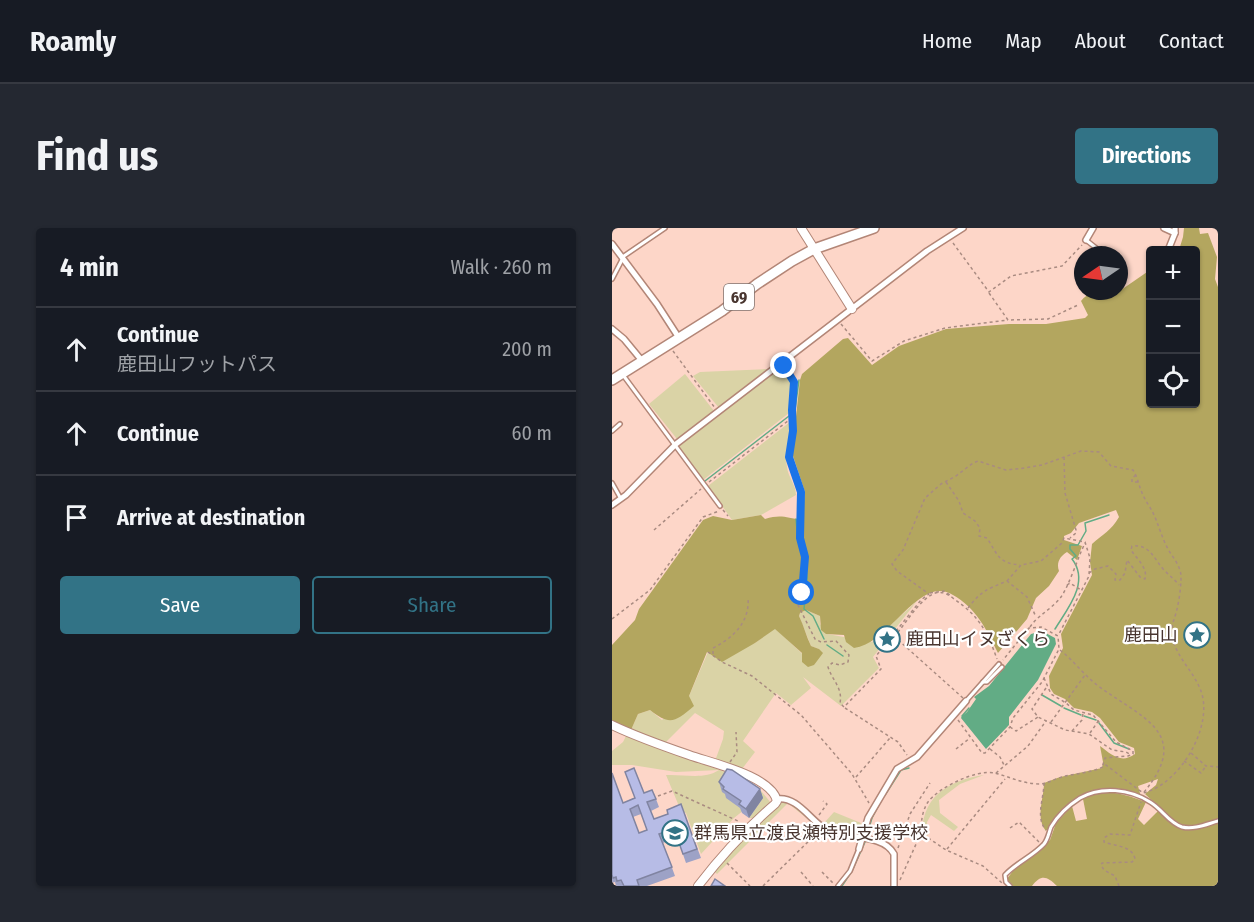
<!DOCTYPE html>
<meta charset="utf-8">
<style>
body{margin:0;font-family:"Fira Sans Condensed","Noto Sans JP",sans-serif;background:#242831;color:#f1f3f6}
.controls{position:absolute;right:18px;top:18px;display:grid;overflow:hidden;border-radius:6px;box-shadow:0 2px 4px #0004}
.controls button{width:54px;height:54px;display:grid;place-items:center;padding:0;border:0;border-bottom:2px solid #363941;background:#171b24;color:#f1f3f6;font:30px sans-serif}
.compass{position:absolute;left:462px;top:18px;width:54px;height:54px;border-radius:50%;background:#171b24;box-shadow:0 2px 4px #0004;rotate:257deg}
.stop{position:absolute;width:18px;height:18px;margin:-14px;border:4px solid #1a73e8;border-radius:50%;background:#fff}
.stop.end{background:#1a73e8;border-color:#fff;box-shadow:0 2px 6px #0008}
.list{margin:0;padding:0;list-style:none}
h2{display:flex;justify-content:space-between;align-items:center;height:78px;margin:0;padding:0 24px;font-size:26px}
h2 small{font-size:20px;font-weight:400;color:#9ea1a6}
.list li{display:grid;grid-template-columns:39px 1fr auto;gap:18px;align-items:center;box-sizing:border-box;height:84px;padding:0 24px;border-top:2px solid #363941}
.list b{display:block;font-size:22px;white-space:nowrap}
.list p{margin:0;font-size:20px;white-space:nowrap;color:#9ea1a6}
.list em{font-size:20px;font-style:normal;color:#9ea1a6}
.actions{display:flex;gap:12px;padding:18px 24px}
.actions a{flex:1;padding:14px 0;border:2px solid #327386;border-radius:6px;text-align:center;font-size:21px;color:#327386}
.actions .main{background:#327386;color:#fff}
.icon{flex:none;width:33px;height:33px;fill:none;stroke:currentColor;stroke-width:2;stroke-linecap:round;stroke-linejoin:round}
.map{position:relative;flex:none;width:606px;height:658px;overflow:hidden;border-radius:6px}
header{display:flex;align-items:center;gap:36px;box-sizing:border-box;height:84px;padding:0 30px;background:#171b24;border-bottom:2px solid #363941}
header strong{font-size:28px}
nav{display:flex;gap:33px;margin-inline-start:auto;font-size:21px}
.intro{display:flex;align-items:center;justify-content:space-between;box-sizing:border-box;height:144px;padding:0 36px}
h1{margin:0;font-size:42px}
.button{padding:15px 27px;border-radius:6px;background:#327386;color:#fff;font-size:21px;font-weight:700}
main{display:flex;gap:36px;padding:0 36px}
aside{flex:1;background:#171b24;border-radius:6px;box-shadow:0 2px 4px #0004}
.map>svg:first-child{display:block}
.green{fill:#dad3a6}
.forest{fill:#b3a65f}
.water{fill:#62ac85}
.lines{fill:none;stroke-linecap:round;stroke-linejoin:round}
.stream{stroke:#62ac85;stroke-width:1.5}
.lane-casing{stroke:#b38677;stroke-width:6}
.street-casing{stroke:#b38677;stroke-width:8}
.secondary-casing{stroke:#b38677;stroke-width:10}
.primary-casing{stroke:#b38677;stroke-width:12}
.path{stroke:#a98b81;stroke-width:1.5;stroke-dasharray:3 3;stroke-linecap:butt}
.lane{stroke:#fff;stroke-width:3}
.street{stroke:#fff;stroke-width:5}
.secondary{stroke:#fff;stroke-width:8}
.primary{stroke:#fff;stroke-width:9}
.wall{fill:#9da2c6;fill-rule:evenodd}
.shaded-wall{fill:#8084a1}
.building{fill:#b7bce6;stroke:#8084a1;stroke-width:1.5;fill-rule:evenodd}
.route{stroke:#1a73e8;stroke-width:8}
.labels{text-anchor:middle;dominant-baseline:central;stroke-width:4.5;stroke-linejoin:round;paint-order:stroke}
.shield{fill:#fff;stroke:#7f726d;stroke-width:1.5}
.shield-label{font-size:16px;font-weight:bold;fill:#48352f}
.poi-label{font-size:18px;fill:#48352f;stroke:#fff;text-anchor:start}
</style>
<header>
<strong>Roamly</strong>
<nav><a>Home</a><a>Map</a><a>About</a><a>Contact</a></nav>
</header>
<div class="intro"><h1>Find us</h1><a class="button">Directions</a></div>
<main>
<aside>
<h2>4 min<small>Walk · 260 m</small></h2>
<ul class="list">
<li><svg class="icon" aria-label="ahead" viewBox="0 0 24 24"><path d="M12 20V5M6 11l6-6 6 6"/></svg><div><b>Continue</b><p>鹿田山フットパス</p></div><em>200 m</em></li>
<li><svg class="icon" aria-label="ahead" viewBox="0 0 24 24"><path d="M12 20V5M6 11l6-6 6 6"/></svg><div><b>Continue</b></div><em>60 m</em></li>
<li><svg class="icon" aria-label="arrive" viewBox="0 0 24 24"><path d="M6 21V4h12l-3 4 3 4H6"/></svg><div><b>Arrive at destination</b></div></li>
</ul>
<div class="actions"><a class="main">Save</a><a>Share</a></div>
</aside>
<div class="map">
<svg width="606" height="658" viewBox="0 0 606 658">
<rect width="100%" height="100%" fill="#fdd6c8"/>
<g class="green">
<path d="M155,141L157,144L107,180L81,148L88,144Z"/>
<path d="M166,141L168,143L172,141L180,155L177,185L91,252L66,219V217Z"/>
<path d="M73,146L102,183L65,211L37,176Z"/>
<path d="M178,194C180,209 172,224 175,239C176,249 184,257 184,267L149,287L120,292L96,258Z"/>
<path d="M305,373L261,429L267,440L229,478L191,449L199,460L179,477L164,465L131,513L143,524L130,541L103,533L111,511L112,503L83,485L53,515L19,502L26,486L38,482L50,492L77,468L96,424L100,427L143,415L163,400L202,437L207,421L199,418L187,388L188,385L194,382L208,388V396L215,406L260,414Z"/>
<path d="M14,508L124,548L146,559L159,575L141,590H137L151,570L115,568L132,582L122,590L89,626L74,585L69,583L54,547C72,546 92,552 107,542L64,544L20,537H0V523L11,514Z"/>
<path d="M372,547L348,556L327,572L328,585L346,599L342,603L319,587L315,594L316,608L310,603C312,566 339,552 372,547Z"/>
<path d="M172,573H176L208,601L177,576H175L105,646L101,642L143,597Z"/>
<path d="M222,584L249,595L248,600L242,603L216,596L213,594Z"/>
</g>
<path class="forest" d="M572,0H587L588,6L596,5L605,29L603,51L606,59V658H445C435,648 429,646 420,658H401L395,651L403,640L417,631L438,612L444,595L460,578L464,593L475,591L471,571C492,559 512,566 534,574L526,591L532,597L546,583V578L533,566L544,557L546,551L526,558L529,569L505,560H492L474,565L455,577L434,603C423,590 432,570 432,555L448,549L490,540L491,534L488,518C500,527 509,536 523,526L522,520L507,514L488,490L480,484L462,480L453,471L442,466L438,460L437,448L451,420L449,406L480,347L478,334L480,316C491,306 499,303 507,289L504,282L467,295L459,305L452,308V312L470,318L465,332L455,324C448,328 444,335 447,343L437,358L424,370L415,391L386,425C375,402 364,380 341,367C307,346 278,416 242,420L234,414L232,407L214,406L209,402L208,388L194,382L188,385L187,388C192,398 194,408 199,418L207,421L211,425L202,437L196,439L190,434V425L163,401L143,415L110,434L95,424L77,468L82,478C63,494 58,498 38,482L26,486L19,502L0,494V417L23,392L27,381L91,292L101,288L120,292L149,287L153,291C170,286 174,290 190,292L193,264L180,225L188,152L190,146L231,111L236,110L260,137L287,118L334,101L397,96H434L473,90L476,87L469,73C478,61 493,63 507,63V61L509,62L538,42V176H584V22H567L571,9Z"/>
<path class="water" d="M430,403L443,410L444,416L426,452L397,489V497L374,521L349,490L350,488L355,484L364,471L362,469L377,458L419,406Z"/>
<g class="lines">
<g class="stream">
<path d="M183,182L187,152"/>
<path d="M93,253L177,188"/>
<path d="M184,291L186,312L194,336L195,350L192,381L201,388L212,411"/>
<path d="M443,401C456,380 478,354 460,331L464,328L458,321V317H466L474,303L473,295L497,287"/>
<path d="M215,417L231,428"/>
<path d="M430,467L449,478"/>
<path d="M452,480L469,487"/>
<path d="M350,488L357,480"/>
<path d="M472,488L484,492"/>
<path d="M487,495L502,515L517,521"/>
<path d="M273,567L289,542L297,540"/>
<path d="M256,603L260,590L270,571"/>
<path d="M230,658L240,643L253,614"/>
</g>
<g class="lane-casing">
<g id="lane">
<path d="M474,12L493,27"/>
<path d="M0,51L12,28L53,0"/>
<path d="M11,147L108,278"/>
<path d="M0,203L8,196"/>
<path d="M0,255L9,271"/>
<path d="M371,454H375L390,439"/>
<path d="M354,473L387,436"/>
<path d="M226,658L238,643L247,621"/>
<path d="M398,658L394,654L393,647C404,635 421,628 432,616C436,611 437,604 439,599C446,587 457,577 468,570C489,558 518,561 538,574C550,581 557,595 570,599C582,602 595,596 606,593"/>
</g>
</g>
<g class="street-casing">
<g id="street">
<path d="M552,0L563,5"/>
<path d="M474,12L481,0"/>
<path d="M0,16L45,76L67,110"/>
<path d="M557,20L563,5V0"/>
<path d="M0,101L12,111L31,134"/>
<path d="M0,277L14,267L64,216L315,23L351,0"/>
<path d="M165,571C186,568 199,594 216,603C235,612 271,605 282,626V658"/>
<path d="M247,621L256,590L285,541L305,529L354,473"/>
</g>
</g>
<g class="secondary-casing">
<g id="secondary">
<path d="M189,0L240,81"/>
<path d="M0,497C25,509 51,518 77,527C99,535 160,548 165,573L163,576C135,600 109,628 86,658"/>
</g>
</g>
<g class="primary-casing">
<path id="primary" d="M0,152L110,83L145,56L180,33L202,21L262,0"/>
</g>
<g class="path">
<path d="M341,15L377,64L399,48L450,38L470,17"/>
<path d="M377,65L396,92L436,91L466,77"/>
<path d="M229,96L260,133L292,113L333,100L396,92"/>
<path d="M61,123L103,180"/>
<path d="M181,189V203L177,229L189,259L188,310L193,329L191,345L192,358L186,377L203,411L209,414L224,413L237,427L236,434L228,437L220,435L216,439C220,452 231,460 228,475L232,479L269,441L264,428L309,372L317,366L285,343L280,336L291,322L313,270L329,256L344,248L361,235L366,233L394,242L413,240L430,237L469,223L487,224L499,238L521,242C526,250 527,259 531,267C534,274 539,280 542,287C547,298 550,310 556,321C561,330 569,338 569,349C569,360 567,374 564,385C561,395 558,401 561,412C566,431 582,444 589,463C602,499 567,557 531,565L494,537C482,545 464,545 450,549C442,551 435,556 428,556C411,556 398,549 383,545C365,541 327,559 316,574C310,583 309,594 309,605L334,622L371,638L390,655"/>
<path d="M452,229L453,265L464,302V305L458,310"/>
<path d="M524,247L520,250V254H527"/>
<path d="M97,254L181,189L182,154L174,141"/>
<path d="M334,254L347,273L351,285L363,293L368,300L367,308L375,310C386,327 386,335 408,337"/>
<path d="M111,282L116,288"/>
<path d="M42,302L89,261"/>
<path d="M477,345L483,341L496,338L504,346L503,352H508L513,345L515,332L528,349L533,351C536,340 525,331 519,322L520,318C539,316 542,332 553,343C558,348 563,352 567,357"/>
<path d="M395,353L409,337L429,333L450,315L452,310L473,314L478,330L477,348L447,406"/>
<path d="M455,357L458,355L469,362"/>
<path d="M318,365L332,363L338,367"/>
<path d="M356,380C370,362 374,362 395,353L415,369L424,389"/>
<path d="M0,391L38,362L91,289L107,283"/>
<path d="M418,399C426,387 440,381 449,369C457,358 466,329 473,315"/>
<path d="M448,422C461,432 471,446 485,457C527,489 582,504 532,564"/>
<path d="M96,424L110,434L140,448L189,487L240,546L257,575"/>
<path d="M101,426V420C121,410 138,394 136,370"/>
<path d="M432,450L439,466L454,475L462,482L481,487L504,514L521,523V526L516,528L493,530L490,540"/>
<path d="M434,460L420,481L426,489L453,502L477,506L500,522L514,524L519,527"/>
<path d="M351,470L284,410L286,404C296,392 307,373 321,366C329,362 336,366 342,371C367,388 375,403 385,431"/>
<path d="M233,480L286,514L295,527"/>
<path d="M346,492L370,525H373L398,499L401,490L430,454L447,421L446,408L429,399L417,400L391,432"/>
<path d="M439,494L473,447"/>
<path d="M398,499L404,503L426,489"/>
<path d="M460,503L470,492L471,485"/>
<path d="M478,505L487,492"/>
<path d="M344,521L358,510"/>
<path d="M378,521L388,529L392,537"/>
<path d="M579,525L594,538L606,539"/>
<path d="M572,533L589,545L594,538"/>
<path d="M118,534L125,524L124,504"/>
<path d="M384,545L416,518L434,493"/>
<path d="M244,549L278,510"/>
<path d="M432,555C432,570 423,590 434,602"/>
<path d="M46,568L60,563L126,593"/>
<path d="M207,587L215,576L211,573"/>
<path d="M398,600L407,594L428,615"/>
<path d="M286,620L298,586L318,555"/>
<path d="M335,621L393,551"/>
<path d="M115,635L138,658"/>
<path d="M189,644L201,658"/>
<path d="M210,644L222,656"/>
<path d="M288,652L309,605"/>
<path d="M151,658L206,604"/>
<path d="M507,658L503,648L492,642L489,637L490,635L520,634L523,631C521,618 503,618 492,614V610L498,606L518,607L529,574"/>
</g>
<use href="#lane" class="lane"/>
<use href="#street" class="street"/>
<use href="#secondary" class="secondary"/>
<use href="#primary" class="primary"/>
</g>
<g class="wall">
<path d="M0,545L11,575L32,565L44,571L47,579L39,583L42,591L56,586L69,576L89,630L74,635L65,609L51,615L63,648L35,658H4L3,654L0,655ZM29,586L35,602L27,605L21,589Z"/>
<path d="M107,554L148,561L151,570L137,590L130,585L128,580L114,570L113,566L110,564Z"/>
</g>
<path class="shaded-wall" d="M148,561L151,570L137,590L134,581Z"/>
<g class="building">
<path d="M22,540L32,565L40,562L44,571L35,574L42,591L56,586L55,582L69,576L85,621L71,626L62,601L47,606L60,639L25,652L27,658H12L9,652L5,653L4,649L1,650L0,647V545L11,575L23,570L13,544ZM26,577L35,602L27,605L18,581Z"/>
<path d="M115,541L120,542L148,561L134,581L127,576L129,573L111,561L112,559L107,554Z"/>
<path d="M103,651L113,658H99Z"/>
</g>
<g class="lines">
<path class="route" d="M172,138L182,154L180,182L181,203L177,229L189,264L188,310L193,329L190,365"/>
</g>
<defs>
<g id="sight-ring" transform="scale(1.35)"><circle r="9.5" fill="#fff" stroke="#327386" stroke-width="1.5"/><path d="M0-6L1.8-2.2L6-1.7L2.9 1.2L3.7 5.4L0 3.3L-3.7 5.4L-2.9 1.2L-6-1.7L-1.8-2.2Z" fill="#327386"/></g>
<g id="school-ring" transform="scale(1.35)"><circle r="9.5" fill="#fff" stroke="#327386" stroke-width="1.5"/><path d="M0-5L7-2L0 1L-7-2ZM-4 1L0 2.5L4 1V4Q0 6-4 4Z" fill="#327386"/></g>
</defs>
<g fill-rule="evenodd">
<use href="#sight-ring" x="585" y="407"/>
<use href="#sight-ring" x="275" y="411"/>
<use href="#school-ring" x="63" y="605"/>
</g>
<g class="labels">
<rect class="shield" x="112" y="56" width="30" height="26" rx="4.5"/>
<g class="shield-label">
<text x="127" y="69">69</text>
</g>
<g class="poi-label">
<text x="566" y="407" text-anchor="end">鹿田山</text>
<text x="294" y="411">鹿田山イヌざくら</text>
<text x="82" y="605">群馬県立渡良瀬特別支援学校</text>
</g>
</g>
</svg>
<div class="controls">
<button>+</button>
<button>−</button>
<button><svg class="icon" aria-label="locate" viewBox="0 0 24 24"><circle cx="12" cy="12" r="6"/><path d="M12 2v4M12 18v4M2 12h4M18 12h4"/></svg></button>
</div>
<svg class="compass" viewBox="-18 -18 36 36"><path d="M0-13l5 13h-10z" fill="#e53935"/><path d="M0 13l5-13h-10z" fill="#9ea1a6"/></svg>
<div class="stop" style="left:190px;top:365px"></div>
<div class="stop end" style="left:172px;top:138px"></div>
</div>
</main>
